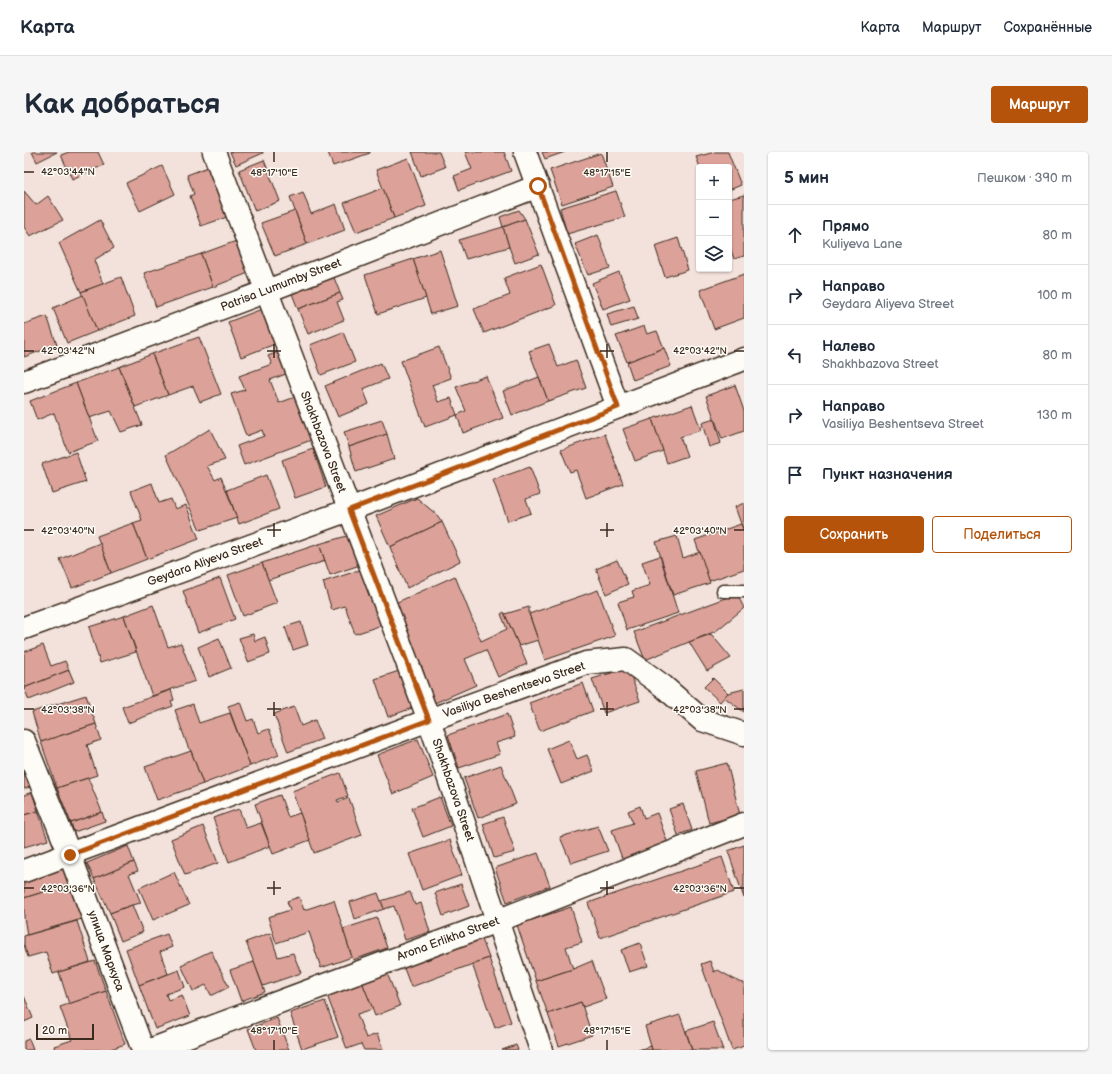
<!DOCTYPE html>
<html lang="ru">
<meta charset="utf-8">
<style>
body{margin:0;font-family:"Balsamiq Sans",sans-serif;background:#f6f6f7;color:#1f2937}
.controls{position:absolute;right:12px;top:12px;display:grid;overflow:hidden;border-radius:4px;box-shadow:0 1px 3px #0004}
.controls button{width:36px;height:36px;display:grid;place-items:center;padding:0;border:0;border-bottom:1px solid #e0e1e3;background:#fff;color:#1f2937;font:20px sans-serif}
.scale{position:absolute;left:12px;bottom:10px;width:58px;box-sizing:border-box;padding-left:4px;border:2px solid #3b2a1e;border-top:0;font-size:11px;line-height:14px;white-space:nowrap;color:#3b2a1e;-webkit-text-stroke:3px #fdfcf7;paint-order:stroke}
.stop{position:absolute;width:12px;height:12px;margin:-9px;border:3px solid #b45309;border-radius:50%;background:#fff}
.stop.end{background:#b45309;border-color:#fff;box-shadow:0 1px 4px #0008}
.list{margin:0;padding:0;list-style:none}
h2{display:flex;justify-content:space-between;align-items:center;height:52px;margin:0;padding:0 16px;font-size:17px}
h2 small{font-size:13px;font-weight:400;color:#747a83}
.list li{display:grid;grid-template-columns:26px 1fr auto;gap:12px;align-items:center;box-sizing:border-box;height:60px;padding:0 16px;border-top:1px solid #e0e1e3}
.list b{display:block;font-size:15px;white-space:nowrap}
.list p{margin:0;font-size:13px;white-space:nowrap;color:#747a83}
.list em{font-size:13px;font-style:normal;color:#747a83}
.actions{display:flex;gap:8px;padding:12px 16px}
.actions a{flex:1;padding:9px 0;border:1px solid #b45309;border-radius:4px;text-align:center;font-size:14px;color:#b45309}
.actions .main{background:#b45309;color:#fff}
.icon{flex:none;width:22px;height:22px;fill:none;stroke:currentColor;stroke-width:2;stroke-linecap:round;stroke-linejoin:round}
.map{position:relative;flex:none;width:720px;height:898px;overflow:hidden;border-radius:4px}
header{display:flex;align-items:center;gap:24px;box-sizing:border-box;height:56px;padding:0 20px;background:#fff;border-bottom:1px solid #e0e1e3}
header strong{font-size:19px}
nav{display:flex;gap:22px;margin-inline-start:auto;font-size:14px}
.intro{display:flex;align-items:center;justify-content:space-between;box-sizing:border-box;height:96px;padding:0 24px}
h1{margin:0;font-size:28px}
.button{padding:10px 18px;border-radius:4px;background:#b45309;color:#fff;font-size:14px;font-weight:700}
main{display:flex;gap:24px;padding:0 24px}
aside{flex:1;background:#fff;border-radius:4px;box-shadow:0 1px 3px #0004}
.map>svg:first-child{display:block}
.building{fill:#dca299;stroke:#3b2a1e}
.lines{fill:none;stroke-linecap:round;stroke-linejoin:round}
.service-casing{stroke:#3b2a1e;stroke-width:15}
.minor-casing{stroke:#3b2a1e;stroke-width:25}
.service{stroke:#fdfcf7;stroke-width:12}
.minor{stroke:#fdfcf7;stroke-width:22}
.route{stroke:#b45309;stroke-width:5}
.ticks{fill:none;stroke:#3b2a1e;stroke-width:1.5}
.labels{text-anchor:middle;dominant-baseline:central;stroke-width:3;stroke-linejoin:round;paint-order:stroke}
.street-label{font-size:12px;fill:#3b2a1e;stroke:#fdfcf7}
.ticks-label{font-size:10px;text-anchor:middle;fill:#3b2a1e;stroke:#fdfcf7;stroke-width:3;stroke-linejoin:round;paint-order:stroke}
</style>
<header>
<strong>Карта</strong>
<nav><a>Карта</a><a>Маршрут</a><a>Сохранённые</a></nav>
</header>
<div class="intro"><h1>Как добраться</h1><a class="button">Маршрут</a></div>
<main>
<div class="map">
<svg width="720" height="898" viewBox="0 0 720 898">
<rect width="100%" height="100%" fill="#f3e1db"/>
<filter id="ink" filterUnits="userSpaceOnUse"><feTurbulence type="fractalNoise" baseFrequency=".025" numOctaves="2"/><feDisplacementMap in="SourceGraphic" scale="8" xChannelSelector="R" yChannelSelector="G"/><feConvolveMatrix kernelMatrix="1 2 1 2 8 2 1 2 1" color-interpolation-filters="sRGB"/></filter>
<g filter="url(#ink)">
<g class="building">
<path d="M8,0H33L13,10Z"/>
<path d="M45,0H74L80,13L48,27L37,3Z"/>
<path d="M206,0H239V1L212,13Z"/>
<path d="M304,0H346V1L309,14Z"/>
<path d="M388,0H415L421,15L397,24Z"/>
<path d="M441,0H480L487,19L435,38L430,24L448,17Z"/>
<path d="M518,0H541L521,7Z"/>
<path d="M691,0H704L717,33L705,38V15H676L672,5Z"/>
<path d="M577,1L589,35L538,52L526,18Z"/>
<path d="M384,6L402,54L370,66L352,18Z"/>
<path d="M240,8L256,49L231,59L215,18Z"/>
<path d="M138,14L151,42L116,59L102,31Z"/>
<path d="M184,15L203,65L177,74L166,44L170,42L163,23Z"/>
<path d="M359,36L370,66L332,80L320,51Z"/>
<path d="M0,39L12,53L24,44L39,68L6,84L0,75Z"/>
<path d="M592,39L601,65L543,82L536,56Z"/>
<path d="M279,40L287,62L312,52L321,78L283,92L266,45Z"/>
<path d="M720,43V104L710,107L705,92V47Z"/>
<path d="M495,58L501,67L479,75L476,65Z"/>
<path d="M271,59L283,92L251,104L237,71Z"/>
<path d="M501,67L515,102L491,111L485,95L479,75Z"/>
<path d="M76,68L90,96L70,108L79,132L57,140L35,91Z"/>
<path d="M479,75L485,95L442,107L435,88Z"/>
<path d="M574,83L586,116L564,123L551,92Z"/>
<path d="M654,86L664,118L641,125L631,94Z"/>
<path d="M215,88L227,120L189,135L177,102Z"/>
<path d="M416,98L434,154L407,162L389,107Z"/>
<path d="M177,102L189,135L132,155L120,121Z"/>
<path d="M389,107L402,146L354,162L341,123Z"/>
<path d="M517,112L532,153L460,181L450,157L486,143L480,126Z"/>
<path d="M595,120L606,147L579,157L568,131Z"/>
<path d="M720,122V166L690,177L676,138Z"/>
<path d="M309,123L316,141L274,157L267,139Z"/>
<path d="M97,125L111,164L73,179L57,140Z"/>
<path d="M316,141L319,148L313,150L320,168L284,182L274,157Z"/>
<path d="M59,143L73,179L43,191L29,156Z"/>
<path d="M610,154L614,167L587,175L583,162Z"/>
<path d="M238,157L251,192L217,205L204,170Z"/>
<path d="M23,164L33,193L0,205V172Z"/>
<path d="M620,174L623,182L633,179L640,196L603,210L592,184Z"/>
<path d="M319,180L331,210L297,223L286,193Z"/>
<path d="M175,185L197,242L176,250L169,234L144,243L128,202Z"/>
<path d="M525,192L534,215L552,208L562,236L524,249L505,199Z"/>
<path d="M415,195L427,226L408,233L414,250L427,246L433,263L401,275L377,209Z"/>
<path d="M640,196L647,214L609,228L603,210Z"/>
<path d="M254,200L262,222L246,228L255,251L274,244L290,287L220,313L213,294L240,284L238,278L222,284L207,242L221,238L215,224L248,212L244,204Z"/>
<path d="M128,202L144,243L111,255L95,215Z"/>
<path d="M357,211L364,227L339,237L345,252L314,265L301,234Z"/>
<path d="M95,215L118,273L97,280L87,259L65,266L52,231Z"/>
<path d="M462,224L479,266L439,281L433,263L442,259L432,235Z"/>
<path d="M515,225L524,249L488,263L479,239Z"/>
<path d="M52,231L74,289L44,300L30,261L13,268L6,249Z"/>
<path d="M711,233L720,259V279L698,287L682,244Z"/>
<path d="M668,253L677,278L656,285L663,304L643,311L628,267Z"/>
<path d="M628,267L639,299L611,309L599,277Z"/>
<path d="M690,267L697,291L685,295L678,271Z"/>
<path d="M358,268L363,282L325,295L320,280Z"/>
<path d="M186,277L201,308L183,314L191,328L197,325L213,366L176,378L142,303Z"/>
<path d="M363,282L370,307L332,320L325,295Z"/>
<path d="M581,282L599,332L562,346L552,318L546,320L537,298Z"/>
<path d="M289,297L302,335L271,346L258,308Z"/>
<path d="M52,300L62,330L28,341L18,312Z"/>
<path d="M506,315L516,342L502,347L507,361L484,369L469,328Z"/>
<path d="M242,323L255,357L215,372L203,338Z"/>
<path d="M128,331L135,351L147,347L151,357L162,353L175,387L123,407L109,371L118,368L107,339Z"/>
<path d="M393,346L413,363L418,370L366,395L352,364Z"/>
<path d="M720,351V380L711,355Z"/>
<path d="M418,370L436,409L383,436L366,395Z"/>
<path d="M109,371L123,407L87,421L73,384Z"/>
<path d="M717,372L720,380V417L685,429L671,388Z"/>
<path d="M326,383L336,413L306,423L295,392Z"/>
<path d="M653,384L659,406L676,400L686,431L649,443L632,390Z"/>
<path d="M76,391L87,421L48,436L36,407Z"/>
<path d="M295,392L301,409L244,428L238,411Z"/>
<path d="M636,404L654,461L603,478L594,450L610,445L608,439L626,433L618,410Z"/>
<path d="M593,408L604,432L582,442L572,417Z"/>
<path d="M238,411L253,451L219,464L204,423Z"/>
<path d="M339,417L358,473L331,482L321,454L308,458L299,430Z"/>
<path d="M431,424L457,489L483,477L477,462L480,460L503,512L474,525L462,498L441,507L452,533L406,553L393,524L400,521L369,452Z"/>
<path d="M196,426L211,467L174,481L159,439Z"/>
<path d="M574,438L591,484L521,508L505,462Z"/>
<path d="M713,442L720,456L692,479L621,508L610,480Z"/>
<path d="M129,453L144,495L157,491L171,529L128,544L100,464Z"/>
<path d="M505,455V462L514,488L495,494L481,462Z"/>
<path d="M100,464L112,500L76,511L65,475Z"/>
<path d="M277,470L284,493L269,498L261,475Z"/>
<path d="M229,482L231,489L241,485L246,502L224,510L215,486Z"/>
<path d="M687,482L707,506L683,519L665,490Z"/>
<path d="M195,486L207,516L185,525L174,495Z"/>
<path d="M19,493L27,514L41,509L45,518L0,536V500Z"/>
<path d="M45,518L50,530L5,548L0,536Z"/>
<path d="M597,518L607,524L616,549L580,561L568,527Z"/>
<path d="M375,519L388,556L364,565L351,527Z"/>
<path d="M689,526L704,541L696,550L680,535Z"/>
<path d="M559,531L569,559L516,579L505,551Z"/>
<path d="M720,537V560L700,545L704,541Z"/>
<path d="M147,538L150,548L147,549L149,554L104,571L98,555Z"/>
<path d="M62,543L72,572L17,590L8,560Z"/>
<path d="M216,550L223,569L229,567L234,581L245,577L255,603L226,614L204,554Z"/>
<path d="M169,552L175,571L206,561L226,614L179,632L167,599L164,595L151,558Z"/>
<path d="M270,555L277,574L291,568L298,587L264,600L250,562Z"/>
<path d="M483,562L491,585L472,591L476,602L435,616L424,583Z"/>
<path d="M72,572L77,588L63,593L73,623L33,636L17,590Z"/>
<path d="M394,587L409,625L369,642L353,603Z"/>
<path d="M545,588L553,607L563,603L570,619L537,632L523,597Z"/>
<path d="M167,599L179,632L133,648L121,615Z"/>
<path d="M703,611L716,663L685,671L672,619Z"/>
<path d="M477,613L492,652L454,666L440,626Z"/>
<path d="M0,619L6,635L0,637Z"/>
<path d="M316,621L324,644L313,648L314,650L325,646L338,683L290,701L268,639Z"/>
<path d="M64,626L78,660L47,671L33,636Z"/>
<path d="M8,640L14,659L0,663V643Z"/>
<path d="M256,643L264,665L276,661L286,688L249,702L231,652Z"/>
<path d="M416,645L427,674L399,685L388,656Z"/>
<path d="M659,652L668,678L654,683L645,657Z"/>
<path d="M616,654L620,666L633,661L644,692L599,709L588,678L609,671L604,659Z"/>
<path d="M215,657L222,676L237,671L246,694L205,710L189,666Z"/>
<path d="M14,659L24,688L0,695V663Z"/>
<path d="M78,660L81,669L50,680L47,671Z"/>
<path d="M479,665L491,700L470,706L459,672Z"/>
<path d="M179,674L194,711L161,723L147,687Z"/>
<path d="M574,674L584,699L547,711L536,685Z"/>
<path d="M426,688L438,723L398,738L385,702Z"/>
<path d="M720,693V746L704,699Z"/>
<path d="M104,694L110,710L70,727L63,711Z"/>
<path d="M514,701L526,734L483,750L471,716Z"/>
<path d="M698,705L710,740L576,786L564,751Z"/>
<path d="M110,710L114,719L105,722L117,751L108,753L86,761L70,727Z"/>
<path d="M40,715L45,732L0,746V727Z"/>
<path d="M150,720L165,753L129,768L115,736Z"/>
<path d="M45,732L58,767L3,783L0,765V746Z"/>
<path d="M437,732L445,754L419,764L411,741Z"/>
<path d="M386,740L391,753L397,751L406,780L381,788L370,754L360,757L357,749Z"/>
<path d="M354,741L360,757L331,767L326,750Z"/>
<path d="M275,745L280,758L310,748L328,805L297,816L285,780L252,791L244,765L266,758L263,749Z"/>
<path d="M108,753L119,780L97,789L86,761Z"/>
<path d="M547,755L558,790L542,795L549,817L512,829L493,773Z"/>
<path d="M353,766L363,796L329,808L319,777Z"/>
<path d="M53,769L66,810L29,822L22,800L4,805L0,793V784Z"/>
<path d="M246,781L254,805L269,801L277,821L239,834L222,790Z"/>
<path d="M143,782L148,795L136,800L144,822L115,833L102,797Z"/>
<path d="M456,782L465,806L387,835L378,811Z"/>
<path d="M616,791L624,814L605,820L597,798Z"/>
<path d="M187,799L205,835L189,843H187L182,833L169,839L157,813Z"/>
<path d="M465,806L487,870L471,876L448,812Z"/>
<path d="M71,809L82,839L45,852L35,820Z"/>
<path d="M568,809L582,847L559,855L557,850L524,862L512,829L549,817Z"/>
<path d="M686,809L690,820L694,818L715,830L720,831V894L708,898L677,812Z"/>
<path d="M230,810L241,840L217,849L206,818Z"/>
<path d="M155,818L161,835L142,842L144,848L158,843L166,864L131,877L115,833Z"/>
<path d="M363,821L376,854L351,864L338,830Z"/>
<path d="M338,830L349,857L333,862L342,886L353,882L359,898H340L337,892L323,897L304,846L308,842Z"/>
<path d="M82,839L101,892L84,898H31L30,894L48,888L36,855Z"/>
<path d="M0,844L9,866L0,870Z"/>
<path d="M301,849L314,885L278,897L266,861Z"/>
<path d="M557,850L568,883L535,894L524,862Z"/>
<path d="M656,863L668,898H628L621,874Z"/>
<path d="M253,866L265,898H232L224,877Z"/>
<path d="M689,870L699,898H668L662,879Z"/>
<path d="M5,887L9,898H0V889Z"/>
<path d="M492,893L494,898H478Z"/>
<path d="M627,894L628,898H614Z"/>
</g>
<g class="lines">
<g class="service-casing">
<path id="service" d="M699,439H720"/>
</g>
<g class="minor-casing">
<g id="minor">
<path d="M190,0L405,568L517,898"/>
<path d="M501,0L594,255"/>
<path d="M0,230L243,139L514,34"/>
<path d="M0,476L325,358L720,207"/>
<path d="M0,589L46,703L119,898"/>
<path d="M0,719L405,568L562,511L602,507L639,534L678,568L720,582"/>
<path d="M126,898L473,769L720,672"/>
</g>
</g>
<use href="#service" class="service"/>
<use href="#minor" class="minor"/>
</g>
</g>
<g class="lines" filter="url(#ink)">
<path class="route" d="M46,703L405,568L325,358L594,255L514,34"/>
</g>
<path class="ticks" d="M250,0V10M583,0V10M0,20H10M250,192V206M583,192V206M0,199H10M243,199H257M576,199H590M710,199H720M250,371V385M583,371V385M0,378H10M243,378H257M576,378H590M710,378H720M250,550V564M583,550V564M0,557H10M243,557H257M576,557H590M710,557H720M250,729V743M583,729V743M0,736H10M243,736H257M576,736H590M710,736H720M250,888V898M583,888V898"/>
<g class="labels">
<g class="street-label">
<text transform="translate(257 133) rotate(-21)">Patrisa Lumumby Street</text>
<text transform="translate(299 290) rotate(69)">Shakhbazova Street</text>
<text transform="translate(181 410) rotate(-20)">Geydara Aliyeva Street</text>
<text transform="translate(490 538) rotate(-19)">Vasiliya Beshentseva Street</text>
<text transform="translate(429 638) rotate(71)">Shakhbazova Street</text>
<text transform="translate(424 787) rotate(-20)">Arona Erlikha Street</text>
<text transform="translate(82 799) rotate(70)">улица Маркуса</text>
</g>
</g>
<g class="ticks-label">
<text x="44" y="23">42°03'44"N</text>
<text x="250" y="24">48°17'10"E</text>
<text x="583" y="24">48°17'15"E</text>
<text x="44" y="202">42°03'42"N</text>
<text x="676" y="202">42°03'42"N</text>
<text x="44" y="382">42°03'40"N</text>
<text x="676" y="382">42°03'40"N</text>
<text x="44" y="561">42°03'38"N</text>
<text x="676" y="561">42°03'38"N</text>
<text x="44" y="740">42°03'36"N</text>
<text x="676" y="740">42°03'36"N</text>
<text x="250" y="882">48°17'10"E</text>
<text x="583" y="882">48°17'15"E</text>
</g>
</svg>
<div class="controls">
<button>+</button>
<button>−</button>
<button><svg class="icon" aria-label="layers" viewBox="0 0 24 24"><path d="M12 4l9 5-9 5-9-5zM3 14l9 5 9-5"/></svg></button>
</div>
<div class="scale">20 m</div>
<div class="stop" style="left:514px;top:34px"></div>
<div class="stop end" style="left:46px;top:703px"></div>
</div>
<aside>
<h2>5 мин<small>Пешком · 390 m</small></h2>
<ul class="list">
<li><svg class="icon" aria-label="ahead" viewBox="0 0 24 24"><path d="M12 20V5M6 11l6-6 6 6"/></svg><div><b>Прямо</b><p>Kuliyeva Lane</p></div><em>80 m</em></li>
<li><svg class="icon" aria-label="right" viewBox="0 0 24 24"><path d="M7 20v-9h11M14 6l5 5-5 5"/></svg><div><b>Направо</b><p>Geydara Aliyeva Street</p></div><em>100 m</em></li>
<li><svg class="icon" aria-label="left" viewBox="0 0 24 24"><path d="M17 20v-9H6M10 6l-5 5 5 5"/></svg><div><b>Налево</b><p>Shakhbazova Street</p></div><em>80 m</em></li>
<li><svg class="icon" aria-label="right" viewBox="0 0 24 24"><path d="M7 20v-9h11M14 6l5 5-5 5"/></svg><div><b>Направо</b><p>Vasiliya Beshentseva Street</p></div><em>130 m</em></li>
<li><svg class="icon" aria-label="arrive" viewBox="0 0 24 24"><path d="M6 21V4h12l-3 4 3 4H6"/></svg><div><b>Пункт назначения</b></div></li>
</ul>
<div class="actions"><a class="main">Сохранить</a><a>Поделиться</a></div>
</aside>
</main>
